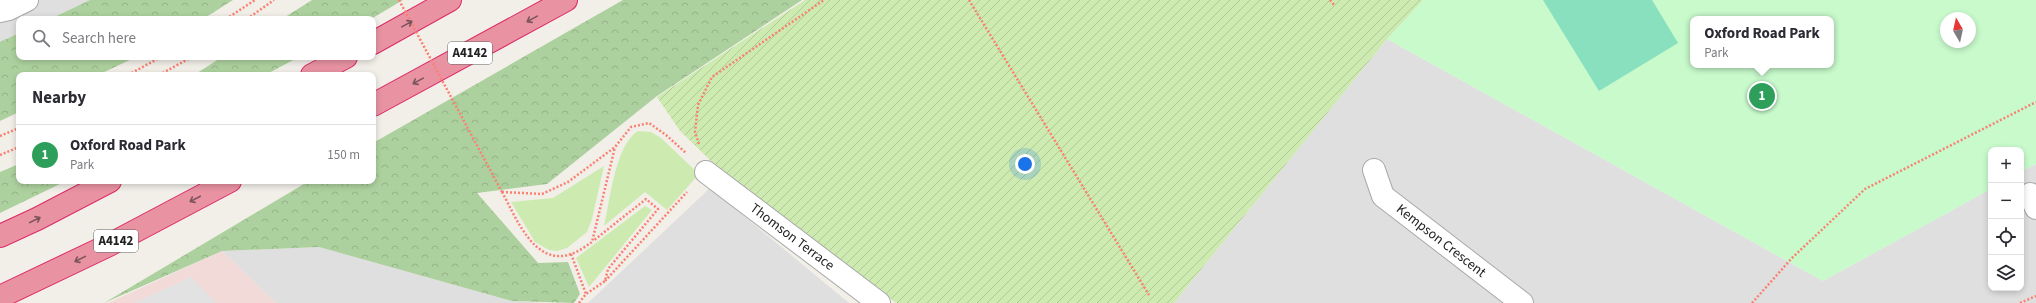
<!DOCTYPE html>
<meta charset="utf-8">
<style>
body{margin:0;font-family:"Source Sans 3",sans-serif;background:#f2f2f3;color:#2b2b33}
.controls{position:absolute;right:12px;bottom:12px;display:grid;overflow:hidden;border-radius:8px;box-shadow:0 2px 6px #0003}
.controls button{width:36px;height:36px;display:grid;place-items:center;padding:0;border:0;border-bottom:1px solid #e1e1e2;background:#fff;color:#2b2b33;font:20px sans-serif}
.compass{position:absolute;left:1940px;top:12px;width:36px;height:36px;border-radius:50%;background:#fff;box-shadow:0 2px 6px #0003;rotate:351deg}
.you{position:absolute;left:1025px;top:164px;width:14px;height:14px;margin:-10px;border:3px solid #fff;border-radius:50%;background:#1a73e8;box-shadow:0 0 0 6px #1a73e833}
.badge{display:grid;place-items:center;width:26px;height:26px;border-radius:50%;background:#d40000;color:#fff;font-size:13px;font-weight:700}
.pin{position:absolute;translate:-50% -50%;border:2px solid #fff;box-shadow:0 1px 4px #0006}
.popup{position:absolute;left:1690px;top:16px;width:144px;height:52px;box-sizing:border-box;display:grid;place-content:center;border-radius:8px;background:#fff;filter:drop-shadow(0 1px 3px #0005);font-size:13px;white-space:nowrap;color:#7c7c81}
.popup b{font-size:15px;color:#2b2b33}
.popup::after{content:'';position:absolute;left:50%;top:100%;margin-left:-8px;border:8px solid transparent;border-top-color:#fff}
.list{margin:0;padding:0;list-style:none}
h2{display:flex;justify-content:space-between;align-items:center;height:52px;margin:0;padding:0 16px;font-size:17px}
h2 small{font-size:13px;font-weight:400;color:#7c7c81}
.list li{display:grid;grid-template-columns:26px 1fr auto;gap:12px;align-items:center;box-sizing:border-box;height:60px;padding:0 16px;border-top:1px solid #e1e1e2}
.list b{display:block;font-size:15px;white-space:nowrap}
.list p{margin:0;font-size:13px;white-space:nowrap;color:#7c7c81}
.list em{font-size:13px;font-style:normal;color:#7c7c81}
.icon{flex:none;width:22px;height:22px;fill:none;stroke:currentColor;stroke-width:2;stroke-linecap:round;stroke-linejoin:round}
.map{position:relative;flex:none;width:2036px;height:303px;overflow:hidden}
.search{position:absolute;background:#fff;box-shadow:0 2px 6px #0003;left:16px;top:16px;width:360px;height:44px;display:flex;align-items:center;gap:10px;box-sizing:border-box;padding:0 14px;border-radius:8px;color:#7c7c81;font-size:15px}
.panel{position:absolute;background:#fff;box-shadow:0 2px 6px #0003;left:16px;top:72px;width:360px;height:112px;border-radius:8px}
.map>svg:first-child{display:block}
.residential{fill:#e0dfdf}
.commercial{fill:#f2dad9}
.grass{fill:#cdebb0}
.forest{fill:url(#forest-crowns)}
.park{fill:#c8facc;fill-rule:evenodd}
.garden{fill:url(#garden-furrows)}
.pitch{fill:#88e0be}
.parking{fill:#e2e2e2}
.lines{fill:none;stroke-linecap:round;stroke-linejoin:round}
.minor-casing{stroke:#a9a9a9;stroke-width:24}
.highway-casing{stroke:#dc2a67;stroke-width:24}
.path{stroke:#fa8072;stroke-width:2.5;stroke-dasharray:2 2;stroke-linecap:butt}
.minor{stroke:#fff;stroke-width:22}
.highway{stroke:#e892a2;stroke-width:22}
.path-bridge{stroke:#fa8072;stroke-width:2.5;stroke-dasharray:2 2;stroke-linecap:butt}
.oneway{stroke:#7b545c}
.labels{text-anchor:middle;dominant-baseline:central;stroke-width:3;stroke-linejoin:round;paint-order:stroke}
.shield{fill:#fff;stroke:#646464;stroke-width:1}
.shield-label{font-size:13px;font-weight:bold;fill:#222}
.street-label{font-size:14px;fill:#222;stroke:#fff}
</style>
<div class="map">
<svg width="2036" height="303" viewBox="0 0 2036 303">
<defs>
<pattern id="forest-crowns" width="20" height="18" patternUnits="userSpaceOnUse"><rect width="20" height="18" fill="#add19e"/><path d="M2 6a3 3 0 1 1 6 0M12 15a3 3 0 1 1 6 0" fill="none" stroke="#95b388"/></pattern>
<pattern id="garden-furrows" width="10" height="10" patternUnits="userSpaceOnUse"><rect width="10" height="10" fill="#cdebb0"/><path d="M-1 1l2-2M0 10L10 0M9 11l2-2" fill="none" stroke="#b0c997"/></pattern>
</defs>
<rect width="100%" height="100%" fill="#f2efe9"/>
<g class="residential">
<path d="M0,0H90L50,19H19V33L0,42Z"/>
<path d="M1387,39L1823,281L1991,189V288H2021V172L2036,164V303H1174Z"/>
<path d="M710,188L849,303H588Z"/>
<path d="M319,247L512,301L546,303H276L222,251Z"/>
</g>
<path class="commercial" d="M222,251L276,303H108Z"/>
<g class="grass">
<path d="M638,131L651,132L661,138L699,174L667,210L645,192L604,226C610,201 615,145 638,131Z"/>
<path d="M604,166L592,219L587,232L567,248L557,251L549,250L535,242L511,202L553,198Z"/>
<path d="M645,206L652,210L589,287L576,258Z"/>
</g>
<g class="forest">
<path d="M90,0H233L203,19H50Z"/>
<path d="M312,0H403L371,19H282Z"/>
<path d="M623,0H802L657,96L547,184L477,193L538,263L568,262L580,294L574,303L512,301L319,247L222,251L104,303L309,181H373V143Z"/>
<path d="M19,33V57H136L98,75H19V112L0,121V42Z"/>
<path d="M222,57H299L265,75H194Z"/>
<path d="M19,164V181H66L0,213V172Z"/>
</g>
<path class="park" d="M1423,0H2036V164L2021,172V150H1991V189L1823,281L1387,39ZM1946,18H1970V42H1946ZM1693,19H1831V65H1693Z"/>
<path class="garden" d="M805,0H1423L1387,39L1174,303H896L712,162L680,131L657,97Z"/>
<path class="pitch" d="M1543,0H1652L1678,43L1599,91Z"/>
<path class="parking" d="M191,277L216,303H134Z"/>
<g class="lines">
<g class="minor-casing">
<g id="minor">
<path d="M0,11L9,9L27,0"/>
<path d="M1374,170L1383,196L1522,303"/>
<path d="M706,172L879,303"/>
<path d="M2030,194L2036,208"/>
</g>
</g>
<g class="highway-casing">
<g id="highway">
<path d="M373,43L450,0"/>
<path d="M312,75L346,57"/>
<path d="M373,105L566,0"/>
<path d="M0,236L37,219L110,181"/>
<path d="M0,297L109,245L230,181"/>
</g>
</g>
<g class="path">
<path d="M969,0L1149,295"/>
<path d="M1330,0L1335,6"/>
<path d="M226,19L255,0"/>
<path d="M247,19L274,0"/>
<path d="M128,75L161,57"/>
<path d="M159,75L192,57"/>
<path d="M0,136L19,128"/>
<path d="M699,144L695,132L698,105L712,77L824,0"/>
<path d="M0,155L19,147"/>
<path d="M502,192L542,194L568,182L615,147L631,127L649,123L666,135L686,153"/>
<path d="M502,192C516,217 534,267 571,254C578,252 586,246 592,242L615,147"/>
<path d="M571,254L586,294"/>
<path d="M605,281L687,192"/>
<path d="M579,303L586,294L605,281L608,269L658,209L646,199L593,241"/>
<path d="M1752,303L1792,258L1865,189L2036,102"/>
<path d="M2020,303L2036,296"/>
</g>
<use href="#minor" class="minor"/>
<use href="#highway" class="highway"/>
<path class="path-bridge" d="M399,0L502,192"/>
</g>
<defs><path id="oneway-shaft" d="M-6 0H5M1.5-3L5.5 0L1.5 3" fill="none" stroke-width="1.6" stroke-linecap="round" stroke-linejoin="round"/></defs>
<g class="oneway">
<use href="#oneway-shaft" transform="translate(532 19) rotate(151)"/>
<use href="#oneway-shaft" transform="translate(407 24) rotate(-29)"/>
<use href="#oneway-shaft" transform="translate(418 81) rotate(151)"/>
<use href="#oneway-shaft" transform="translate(195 199) rotate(152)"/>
<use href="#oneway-shaft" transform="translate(35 220) rotate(-26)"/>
<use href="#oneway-shaft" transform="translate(80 259) rotate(154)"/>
</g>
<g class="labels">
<g class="shield">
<rect x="448" y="42" width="44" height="22" rx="3"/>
<rect x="94" y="230" width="44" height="22" rx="3"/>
</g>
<g class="shield-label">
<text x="470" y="53">A4142</text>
<text x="116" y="241">A4142</text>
</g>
<g class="street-label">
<text transform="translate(792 237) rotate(37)">Thomson Terrace</text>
<text transform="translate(1441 241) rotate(38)">Kempson Crescent</text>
</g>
</g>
</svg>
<div class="controls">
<button>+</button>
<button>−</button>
<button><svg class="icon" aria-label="locate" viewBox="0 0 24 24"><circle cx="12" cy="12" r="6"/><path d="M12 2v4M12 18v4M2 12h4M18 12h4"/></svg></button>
<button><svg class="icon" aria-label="layers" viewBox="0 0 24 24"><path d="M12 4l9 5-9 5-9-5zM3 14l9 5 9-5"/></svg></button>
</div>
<svg class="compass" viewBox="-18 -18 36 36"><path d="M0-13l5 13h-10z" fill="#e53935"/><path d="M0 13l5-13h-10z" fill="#7c7c81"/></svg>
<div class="you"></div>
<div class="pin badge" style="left:1762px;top:96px;background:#2e9e5b">1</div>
<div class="popup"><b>Oxford Road Park</b>Park</div>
<div class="search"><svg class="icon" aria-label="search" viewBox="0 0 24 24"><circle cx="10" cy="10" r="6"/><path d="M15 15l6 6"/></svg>Search here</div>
<section class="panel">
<h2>Nearby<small></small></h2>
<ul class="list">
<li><span class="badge" style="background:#2e9e5b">1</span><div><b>Oxford Road Park</b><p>Park</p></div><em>150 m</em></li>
</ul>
</section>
</div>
